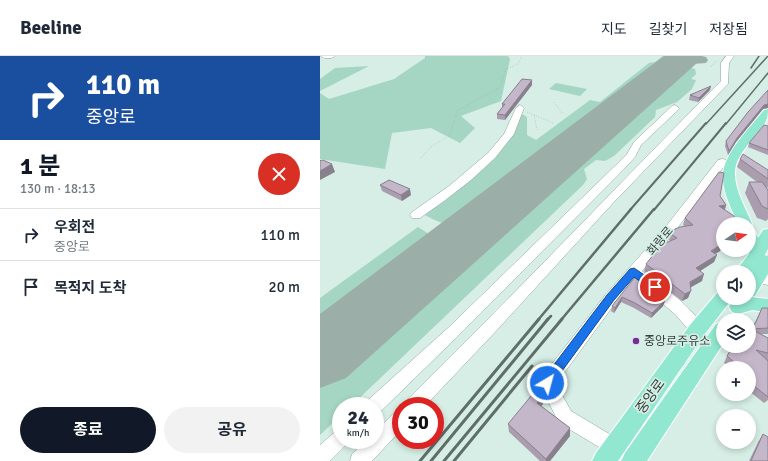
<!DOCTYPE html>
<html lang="ko">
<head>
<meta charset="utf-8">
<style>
  :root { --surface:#fff; --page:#f2f2f3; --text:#1f2937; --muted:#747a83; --line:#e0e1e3; --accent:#111827 }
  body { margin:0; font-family:Signika,"Noto Sans KR",sans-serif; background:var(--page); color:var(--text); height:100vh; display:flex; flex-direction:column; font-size:15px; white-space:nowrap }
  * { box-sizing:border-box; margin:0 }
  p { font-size:13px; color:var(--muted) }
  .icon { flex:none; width:22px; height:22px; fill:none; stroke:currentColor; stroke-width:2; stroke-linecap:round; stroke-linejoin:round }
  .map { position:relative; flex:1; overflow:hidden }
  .panel { display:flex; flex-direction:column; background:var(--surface); width:320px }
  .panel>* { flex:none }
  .top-card { background:#1a4fa0; color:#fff; overflow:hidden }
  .needle { width:26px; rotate:77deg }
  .buttons { position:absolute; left:396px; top:161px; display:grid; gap:8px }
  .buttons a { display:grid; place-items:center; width:40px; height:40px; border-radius:50%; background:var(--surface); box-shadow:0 2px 6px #0003; font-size:20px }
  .speed { position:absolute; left:12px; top:341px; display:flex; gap:8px; font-size:20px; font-weight:700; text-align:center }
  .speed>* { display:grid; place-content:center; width:52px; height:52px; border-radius:50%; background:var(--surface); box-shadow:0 2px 6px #0003; line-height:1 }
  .speed small { font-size:10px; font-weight:400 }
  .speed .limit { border:6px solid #d22; background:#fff; color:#111 }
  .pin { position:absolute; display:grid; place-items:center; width:34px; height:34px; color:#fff; margin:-17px; border:2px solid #fff; border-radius:50%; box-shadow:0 1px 4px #0007 }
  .me { position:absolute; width:44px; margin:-22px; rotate:37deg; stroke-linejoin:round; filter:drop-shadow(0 0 3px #0008) }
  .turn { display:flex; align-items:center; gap:14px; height:84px; padding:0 20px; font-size:18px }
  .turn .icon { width:52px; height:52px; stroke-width:2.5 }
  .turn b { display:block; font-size:28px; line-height:34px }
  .round { display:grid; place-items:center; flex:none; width:42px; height:42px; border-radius:21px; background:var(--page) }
  .summary { display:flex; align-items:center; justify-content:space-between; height:68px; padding:0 20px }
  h1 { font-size:24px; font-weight:700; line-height:30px; color:var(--accent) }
  .primary-button { display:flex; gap:8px; margin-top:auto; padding:8px 20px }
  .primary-button a { flex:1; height:46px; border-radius:24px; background:var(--accent); color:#fff; font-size:16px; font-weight:700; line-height:46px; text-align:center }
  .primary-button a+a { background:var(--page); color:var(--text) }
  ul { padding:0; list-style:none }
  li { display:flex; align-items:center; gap:12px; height:52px; padding:0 20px; border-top:1px solid var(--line) }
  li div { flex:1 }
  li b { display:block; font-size:15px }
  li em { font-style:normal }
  header { display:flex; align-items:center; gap:24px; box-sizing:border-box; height:56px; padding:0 20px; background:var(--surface); border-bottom:1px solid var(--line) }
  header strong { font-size:19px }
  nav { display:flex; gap:22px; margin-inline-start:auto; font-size:14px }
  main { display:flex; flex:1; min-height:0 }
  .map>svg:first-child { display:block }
</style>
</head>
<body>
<header>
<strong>Beeline</strong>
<nav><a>지도</a><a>길찾기</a><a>저장됨</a></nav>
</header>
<main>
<section class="panel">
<div class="top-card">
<div class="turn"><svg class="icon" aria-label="right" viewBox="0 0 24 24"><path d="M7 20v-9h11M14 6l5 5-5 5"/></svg><div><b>110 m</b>중앙로</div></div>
</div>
<div class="summary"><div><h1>1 분</h1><p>130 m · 18:13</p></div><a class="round" style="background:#d93025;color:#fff"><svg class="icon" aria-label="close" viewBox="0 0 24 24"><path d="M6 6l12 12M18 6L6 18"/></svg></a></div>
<ul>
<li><svg class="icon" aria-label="right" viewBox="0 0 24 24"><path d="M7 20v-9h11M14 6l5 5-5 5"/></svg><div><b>우회전</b><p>중앙로</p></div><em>110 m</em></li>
<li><svg class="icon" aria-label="arrive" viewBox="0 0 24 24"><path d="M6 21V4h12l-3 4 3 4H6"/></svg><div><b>목적지 도착</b></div><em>20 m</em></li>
</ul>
<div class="primary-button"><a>종료</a><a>공유</a></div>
</section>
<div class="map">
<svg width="448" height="405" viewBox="0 0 448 405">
  <rect width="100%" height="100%" fill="#d6eee5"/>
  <path fill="#a4d6c3" d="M105 0H188L190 3 181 45 141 60 155 72 140 87 111 72 72 77 65 113 0 103V37L9 43 74 23 105 2Z
    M343 0H356L149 164C132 174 118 166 103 158L158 115 200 57 207 61V79L216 84 270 44 280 46 329 7 335 6Z
    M365 7 371 9 368 11 375 13 376 18 371 23 376 24 372 33 357 46 336 54 335 61 294 100 285 105 276 104 264 113 267 123 263 129 31 350H21V359L0 379V315Z
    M49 10 0 35V23L15 12Z
    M236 27 267 33 260 40 229 33Z
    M98 171 112 180V191L109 196 0 281V242Z"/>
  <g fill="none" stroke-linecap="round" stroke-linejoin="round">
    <path fill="#9baea7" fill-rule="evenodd" d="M382 0 386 1 388 4 386 7 359 9 354 8 352 5 354 2Z"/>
    <path fill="#9baea7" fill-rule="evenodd" d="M344 0H382L377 7 26 322 0 332V258Z"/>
    <g stroke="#8da49b" stroke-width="1">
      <path id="minor" d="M1 0H15C12 3 4 3 1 0Z
        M406 0H414L409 7 408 28 293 147 177 274 105 350H84L87 344C193 240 296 131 401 25V7Z
        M200 49 204 52 194 78 175 102 151 124 124 145 100 162H92L90 159 92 156 129 130 168 97 184 78 196 52Z
        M355 49 359 52 358 54 321 89 315 101 304 113 139 279 60 356 55 358V350H45L48 344 129 271 296 109 307 98 314 86 352 50Z
        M402 103 414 105 415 107 410 110 405 109 352 179 322 215C343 232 372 249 385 274L382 278 377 280 372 278 355 258 314 224 296 246 236 328 251 355 301 385 303 391 301 397 294 400 239 367 219 327 221 322 286 238 344 173 398 104Z
        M443 209 448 211V229L443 228 436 214 438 211Z
        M81 354V374L52 405H30L32 398 47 384H55V376L75 356Z
        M21 373V384H29L27 388 10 405H0V389L15 376Z"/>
    </g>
    <g stroke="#fff" stroke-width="2">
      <path id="major" d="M448 53C448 65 445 68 437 77 430 86 420 97 416 109 411 129 425 150 432 168L429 172V168H418C412 154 404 139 403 124 400 100 430 72 444 54Z
        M429 172 434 174 438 182 443 174 448 173V193L445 199 446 200 448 199V218L435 240 431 241 448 243V257L433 254 418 258 412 256 409 251 412 246 429 242V221L434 214 429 220V216H415L429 198 428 194H429Z
        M403 235V242H412L409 247 384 279 298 405H272L276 397 370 269 397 237Z
        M403 266V288L327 405H301L305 397 396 268Z"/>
    </g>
    <path stroke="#9aaca5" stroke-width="1" stroke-dasharray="0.5 2" stroke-linecap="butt" d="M391 11 397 4
      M234 46 242 57
      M207 56 233 67
      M214 59 217 74
      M101 102 111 91 130 79 137 55 180 31 186 13 198 8 201 2 200 0"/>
    <use href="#minor" fill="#fff" fill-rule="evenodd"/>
    <use href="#major" fill="#91e7cf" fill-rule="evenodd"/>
    <path stroke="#606e69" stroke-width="1.5" d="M431 12 439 0
      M386 68 448 0
      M406 68 448 17"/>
    <path stroke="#606e69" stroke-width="2" d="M310 154 386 67
      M334 154 406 67"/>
    <path stroke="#606e69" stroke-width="2.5" d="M218 264 311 153
      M227 264 231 260
      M241 264 334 153"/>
    <path stroke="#606e69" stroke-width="3" d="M100 405 219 263
      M111 405 228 263
      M124 405 242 263
      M134 405 212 310"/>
  </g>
  <path fill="#a99dae" d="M212 24V29L185 64 177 63V58L182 52V48Z
    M390 34 378 46 369 44 370 39Z
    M448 34V52L443 53 416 86 408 99 405 90 406 85Z
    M448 70V99L428 91 429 87Z
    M420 103 448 114V131L447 132 448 134V163L446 165 437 162 425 137 429 126H437L417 111Z
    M60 129 91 139 82 145 62 135Z
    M400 140 406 149 405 154 403 168V188L402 189 400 195 395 198 397 199 394 206 380 215 382 225 370 231 368 242 362 245 324 215 326 208 350 185 349 184 351 178 365 170 363 169 365 162Z
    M315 221 343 250 331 262 314 252 301 246 294 257 291 255 292 250Z
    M442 252H448V278H441L448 282V304H447L448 305V344L444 347 429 335V312H410L404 307 407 300 429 290V275L434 268Z
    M223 348 221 350 250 372V380L230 405H220L189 376 188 368Z
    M443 378 448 405H429L438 386Z"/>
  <path fill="#89808d" d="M212 24V29L185 64V59Z
    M391 30 390 34 378 46 379 42Z
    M448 48V52L443 53 416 86 408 99 409 95 417 82 444 49Z
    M12 108 15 116 0 124V115Z
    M90 133 91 139 82 145 81 139Z
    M406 149 404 156 399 150Z
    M403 182V188L402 189 400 195 389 202 391 195 398 185Z
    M397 199 394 206 374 219 376 212Z
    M384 218 382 225 368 233 370 226Z
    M371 235 368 242 362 245 365 238Z
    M302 241 301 246 294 257 295 252Z
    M345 245 343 250 331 262 332 257Z
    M223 340V348L217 355V347Z
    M250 372V380L230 405H226V403Z"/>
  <path fill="#c4b7ca" stroke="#89808d" d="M202 23 212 24 185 59 177 58 185 48H182Z
    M391 30 379 42 370 39Z
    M448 34V48L444 49 417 82 409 95 406 85 428 56Z
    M444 69 448 70V94L429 87Z
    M423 98 448 114V123L420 103Z
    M0 104 1 105 3 104 12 108 0 115Z
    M399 116 404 117 400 140 406 149 399 150 414 160 417 168H403V182L398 185 402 188 391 195 397 199 376 212 384 218 370 226 371 235 365 238 326 208 341 189 357 182 351 178 355 173 360 171 373 169 365 162Z
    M69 124 90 133 81 139 60 129Z
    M429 126H442L448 134V153L442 150Z
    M315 221 345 245 332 257 315 247 302 241 295 252 292 250Z
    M442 252H448V272L431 273 436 266Z
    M431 273 448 282V297L436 294 448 305V341L429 326V325L432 321 429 319V312H421L407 300 413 290H429V275Z
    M216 334 223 340 217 347 250 372 226 403 188 368Z
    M443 378 448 381V405H431Z"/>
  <path fill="#1a73e8" stroke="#114b97" d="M314 212 339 229 340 231 339 234H332L314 221 294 244 231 330 227 332 223 330 221 327 223 323 287 239 310 213Z"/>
  <circle fill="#7a2999" stroke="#d6eee5" stroke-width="1.5" cx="316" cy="285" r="4"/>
  <g text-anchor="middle" stroke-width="3.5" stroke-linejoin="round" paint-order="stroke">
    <g font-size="12" fill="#353f3b" stroke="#d6eee5">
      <text transform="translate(340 185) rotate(-50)" y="4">화랑로</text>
    </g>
    <g font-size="12" fill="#353f3b" stroke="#d6eee5" text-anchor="start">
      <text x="324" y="289">중앙로주유소</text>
    </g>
    <g font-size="14" fill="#353f3b" stroke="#d6eee5">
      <text transform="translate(330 340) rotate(-54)" y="5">중앙로</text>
    </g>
  </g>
</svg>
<div class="buttons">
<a><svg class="needle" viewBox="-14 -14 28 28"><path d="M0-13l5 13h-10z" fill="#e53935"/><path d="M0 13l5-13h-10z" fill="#747a83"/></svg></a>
<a><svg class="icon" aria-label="sound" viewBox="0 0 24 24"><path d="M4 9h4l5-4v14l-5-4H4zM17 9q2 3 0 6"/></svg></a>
<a><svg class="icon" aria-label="layers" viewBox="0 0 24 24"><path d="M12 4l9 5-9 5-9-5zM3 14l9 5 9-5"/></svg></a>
<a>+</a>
<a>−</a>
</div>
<div class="speed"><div>24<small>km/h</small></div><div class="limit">30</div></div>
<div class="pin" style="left:335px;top:231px;background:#d93025"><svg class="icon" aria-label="arrive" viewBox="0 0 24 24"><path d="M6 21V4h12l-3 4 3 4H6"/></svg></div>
<svg class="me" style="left:227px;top:327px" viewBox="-20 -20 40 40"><circle r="17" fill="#1a73e8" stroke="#fff" stroke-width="3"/><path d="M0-11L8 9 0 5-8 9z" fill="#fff"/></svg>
</div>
</main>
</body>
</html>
